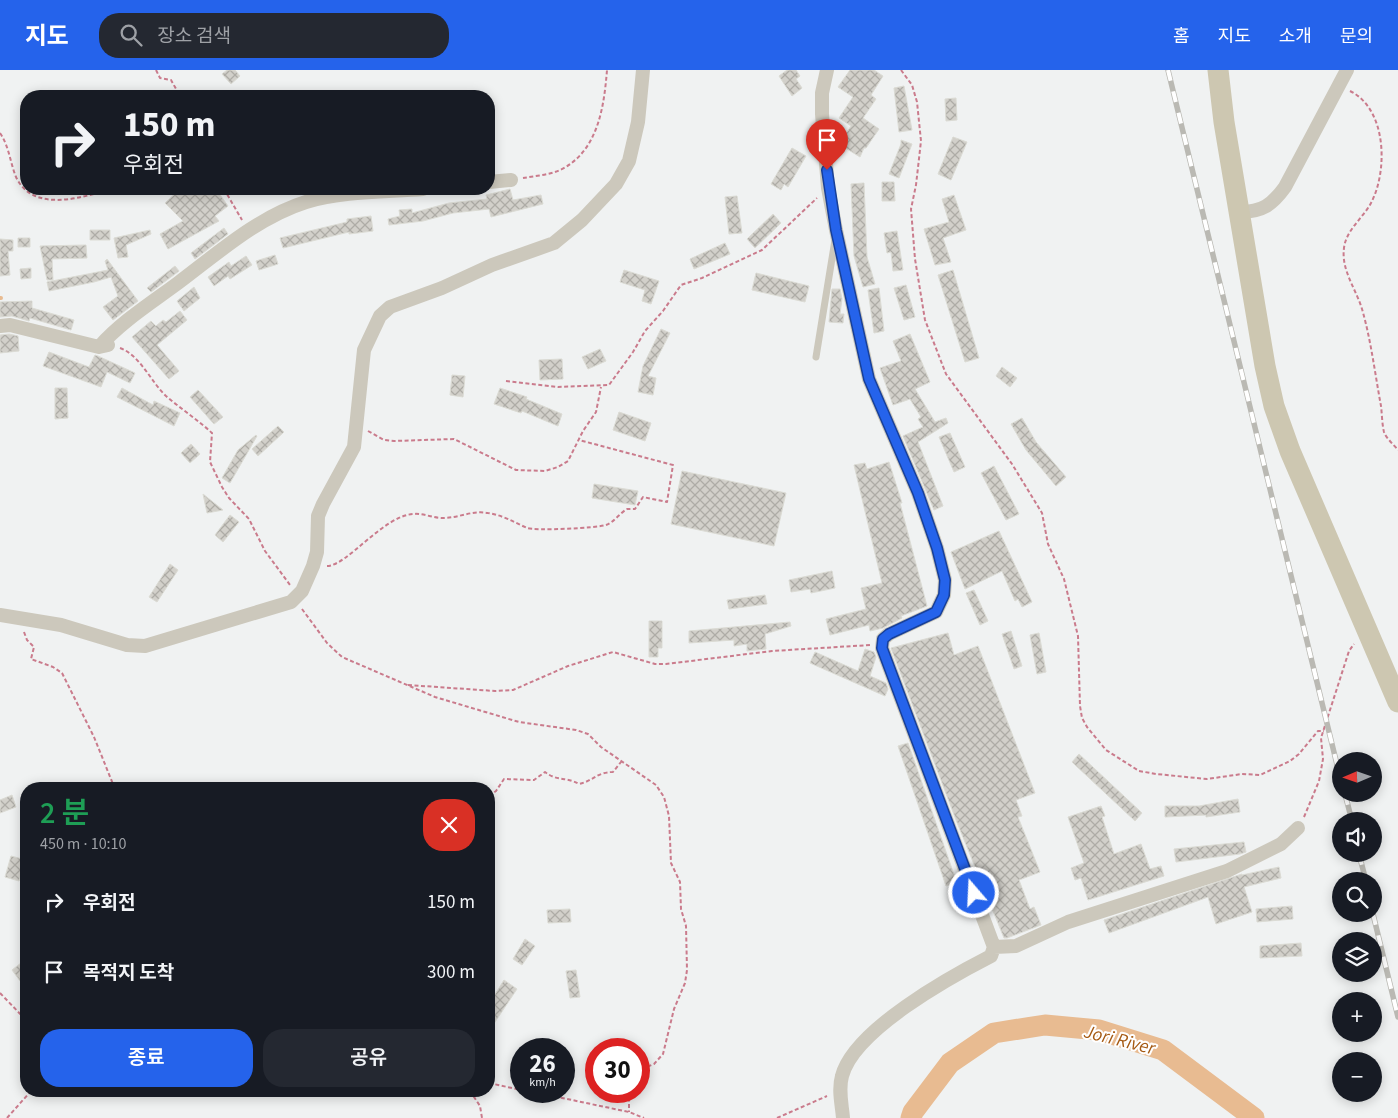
<!DOCTYPE html>
<html lang="ko">
<head>
<meta charset="utf-8">
<style>
  :root { --surface:#171b24; --page:#242831; --text:#f1f3f6; --muted:#9ea1a6; --accent:#2563eb }
  body { margin:0; font-family:"Source Sans 3","Noto Sans KR",sans-serif; background:var(--page); color:var(--text); height:100vh; display:flex; flex-direction:column; font-size:19px; white-space:nowrap }
  * { box-sizing:border-box; margin:0 }
  p { font-size:16px; color:var(--muted) }
  .icon { flex:none; width:28px; height:28px; fill:none; stroke:currentColor; stroke-width:2; stroke-linecap:round; stroke-linejoin:round }
  .map { position:relative; flex:1; overflow:hidden }
  .side { position:absolute; left:20px; top:712px; width:475px; height:315px; display:flex; flex-direction:column; background:var(--surface); border-radius:20px; box-shadow:0 2px 12px #0003 }
  .side>* { flex:none }
  .top-card { position:absolute; left:20px; top:20px; width:475px; height:105px; border-radius:20px; box-shadow:0 2px 12px #0003; background:#171b24; color:var(--text); overflow:hidden }
  .needle { width:32px; rotate:268deg }
  .controls { position:absolute; left:1332px; top:682px; display:grid; gap:10px }
  .controls a { display:grid; place-items:center; width:50px; height:50px; border-radius:50%; background:var(--surface); box-shadow:0 2px 12px #0003; font-size:25px }
  .speed { position:absolute; left:510px; top:968px; display:flex; gap:10px; font-size:25px; font-weight:700; text-align:center }
  .speed>* { display:grid; place-content:center; width:65px; height:65px; border-radius:50%; background:var(--surface); box-shadow:0 2px 12px #0003; line-height:1 }
  .speed small { font-size:12px; font-weight:400 }
  .speed .limit { border:8px solid #d22; background:#fff; color:#111 }
  .pin { position:absolute; display:grid; place-items:center; width:42px; height:42px; color:#fff; margin:-51px -21px; border-radius:50% 50% 50% 0; rotate:-45deg; box-shadow:0 0 5px #0007 }
  .pin .icon { rotate:45deg }
  .me { position:absolute; width:55px; margin:-28px; rotate:341deg; stroke-linejoin:round; filter:drop-shadow(0 0 4px #0008) }
  .turn { display:flex; align-items:center; gap:18px; height:105px; padding:0 20px; font-size:22px }
  .turn .icon { width:65px; height:65px; stroke-width:2.5 }
  .turn b { display:block; font-size:35px; line-height:42px }
  .round { display:grid; place-items:center; flex:none; width:52px; height:52px; border-radius:20px; background:var(--page) }
  .summary { display:flex; align-items:center; justify-content:space-between; height:85px; padding:0 20px }
  h1 { font-size:30px; font-weight:600; line-height:38px; color:#1e9e55 }
  .button { display:flex; gap:10px; margin-top:auto; padding:10px 20px }
  .button a { flex:1; height:58px; border-radius:20px; background:var(--accent); color:#fff; font-size:20px; font-weight:600; line-height:58px; text-align:center }
  .button a+a { background:var(--page); color:var(--text) }
  ul { padding:0; list-style:none }
  li { display:flex; align-items:center; gap:15px; height:70px; padding:0 20px }
  li div { flex:1 }
  li b { display:block; font-size:19px }
  li em { font-style:normal }
  header { display:flex; align-items:center; gap:30px; box-sizing:border-box; height:70px; padding:0 25px; background:var(--accent); color:#fff }
  header strong { font-size:24px }
  nav { display:flex; gap:28px; margin-inline-start:auto; font-size:18px }
  .search { width:350px; height:45px; background:var(--page); display:flex; align-items:center; gap:12px; box-sizing:border-box; padding:0 18px; border-radius:20px; color:var(--muted); font-size:19px }
  .map>svg:first-child { display:block }
</style>
</head>
<body>
<header>
<strong>지도</strong>
<div class="search"><svg class="icon" aria-label="search" viewBox="0 0 24 24"><circle cx="10" cy="10" r="6"/><path d="M15 15l6 6"/></svg>장소 검색</div>
<nav><a>홈</a><a>지도</a><a>소개</a><a>문의</a></nav>
</header>
<div class="map">
<svg width="1398" height="1048" viewBox="0 0 1398 1048">
  <defs>
    <pattern id="building-cross-hatch" width="8" height="8" patternUnits="userSpaceOnUse" patternTransform="scale(1.25)"><rect width="8" height="8" fill="#d2d0ca"/><path d="M0 0l8 8M0 8l8-8" fill="none" stroke="#aeaca6"/></pattern>
  </defs>
  <rect width="100%" height="100%" fill="#f0f2f2"/>
  <g fill="none" stroke-linecap="round" stroke-linejoin="round">
    <path stroke="#e8bb91" stroke-width="4" d="M0 228H1"/>
    <path stroke="#e8bb91" stroke-width="21" d="M911 1048 913 1042 950 993 994 963 1045 955 1099 960 1163 980 1254 1048"/>
  </g>
  <path fill="url(#building-cross-hatch)" stroke="#dbdbd4" d="M227 0H235L240 6 231 14 222 4Z
    M787 0H796L800 6 796 9 802 18 792 26 779 6Z
    M850 0H874L883 6 871 25 876 29 863 48 879 59 866 78H864L860 87 839 74 851 56 839 48 853 27 838 17Z
    M904 16 912 60 899 62 894 18Z
    M956 28 957 50 946 51 945 29Z
    M953 67 967 72 951 110 938 104Z
    M901 70 912 74 899 108 889 104 901 74Z
    M792 78 806 86 788 117 784 114 781 120 771 114Z
    M882 112H894L895 131H882Z
    M864 113 867 187 875 214 863 217 854 186 851 114Z
    M180 119H216L228 136 215 146 219 151 168 179 160 164 183 151 165 133Z
    M510 119 513 130 541 125 543 134 491 147 489 139 453 143 423 151 389 155 388 149 400 146 399 140 412 139V143L449 133 487 129 486 125Z
    M954 125 966 160 943 168 951 192 935 195 924 159 949 152 942 129Z
    M737 126 742 163 729 164 725 127Z
    M773 144 781 153 755 178 747 169Z
    M371 146 373 161 349 164V162L283 178 280 168 347 152V149Z
    M224 158 228 164 195 189 191 183Z
    M90 160H110V170H90Z
    M150 160 151 164 126 175 128 187 118 188 114 168Z
    M897 161 903 200 893 201 891 182 887 183 884 163Z
    M18 168H30V177H18Z
    M0 169 13 170V181H8L10 205 0 206Z
    M725 173 730 184 694 199 690 189Z
    M86 175 87 188 52 189 53 210H47L40 176Z
    M275 185 278 194 259 200 256 191Z
    M246 186 252 195 230 209 228 206 214 216 208 207 229 192 231 196Z
    M107 189 138 231 113 250 103 237 118 226 111 207 94 212 49 221 47 212 108 200 105 191Z
    M175 196 179 201 151 222 147 218Z
    M31 198V208L21 209 20 199Z
    M624 200 659 211 651 234 642 231 645 220 620 212Z
    M953 200 979 288 965 292 938 205Z
    M756 203 809 216 805 232 752 220Z
    M906 215 915 247 904 250 894 218Z
    M194 217 200 228 184 241 177 231Z
    M879 218 884 261 874 263 868 220Z
    M832 219H840L842 229 840 244H844L843 253 829 252Z
    M32 231V238L74 250 71 260 30 248 29 251 12 246 0 247V232Z
    M180 241 187 250 157 275 179 301 169 309 132 267 151 251 156 256 163 250 166 252Z
    M661 259 670 263 648 306 656 308 653 325 638 322 643 296Z
    M9 264 18 266 19 281 0 283V265Z
    M910 264 930 312 915 319 935 352 946 348 948 353 918 372 943 436 934 440 903 366 923 357 918 349 921 347 910 329 893 335 880 298 901 291 893 271Z
    M600 279 606 291 588 299 582 287Z
    M49 282 89 297 95 285 98 286 135 303 130 313 107 302 101 317 43 296Z
    M562 289 563 309 540 310 539 290Z
    M1002 297 1017 308 1010 317 996 306Z
    M452 305 465 306 463 327 450 325Z
    M55 318H67L68 348 55 349Z
    M122 318 153 335 154 331 180 343 174 356 117 327Z
    M500 318 527 327 526 329 562 344 558 356 522 341 521 343 494 334Z
    M198 320 223 347 214 354 190 327Z
    M619 342 651 353 645 371 613 360Z
    M1022 348 1036 372 1066 407 1056 416 1026 380 1011 354Z
    M278 356 284 362 258 386 252 379Z
    M950 363 965 397 954 402 939 367Z
    M256 365 257 366 230 413 222 408 238 380Z
    M191 374 200 384 190 393 181 383Z
    M889 392 902 433H900L927 536 901 546 902 548 883 558 870 561 869 555 830 565 826 549 866 539 861 518 882 513 854 395 865 393 867 399Z
    M994 396 1019 444 1006 450 981 403Z
    M682 401 786 423 774 476 671 454Z
    M594 414 638 421 635 435 592 428Z
    M203 424 223 440 207 443Z
    M230 445 239 452 223 472 215 465Z
    M999 461 1032 532 1022 537 1018 529 1015 531 1002 501 965 519 951 482Z
    M170 494 178 500 157 532 149 527Z
    M832 501 835 518 811 523 810 519 791 522 789 510Z
    M974 520 988 551 980 555 966 523Z
    M765 525 767 534 729 539 727 530Z
    M649 551H662V578H658V587H649Z
    M790 552 791 556 765 564 766 579 747 581V574L734 576V570L689 573V561Z
    M1011 561 1022 596 1014 599 1002 564Z
    M948 563 954 585 978 576 1035 723 1016 730 1022 746 1018 747 1040 802 1019 810 1030 839 1034 837 1041 855 1007 868H1004L956 750 891 578Z
    M1039 563 1046 602 1037 604 1030 565Z
    M865 579 874 582 876 587 870 606 886 613 888 619 885 626 810 593 815 582 858 601Z
    M908 673 957 813 946 816 898 676Z
    M1079 684 1142 743 1135 751 1072 692Z
    M12 725 16 737 0 743V730Z
    M1238 729 1240 742 1206 747V745L1165 747V736H1199Z
    M1101 736 1105 746 1102 747 1114 784 1141 774 1150 799 1161 796 1164 806 1088 830 1081 808 1075 810 1071 798 1084 793 1068 747Z
    M1244 772 1246 782 1240 784 1176 792 1174 779Z
    M11 786 26 790 19 811 5 807Z
    M1279 797 1281 808 1244 817 1252 842 1216 854 1208 827 1109 863 1104 850 1242 804V805Z
    M1292 836 1293 849 1257 852 1256 839Z
    M570 839 571 852 548 853 547 840Z
    M525 869 535 876 522 895 513 889Z
    M1301 873 1302 886 1260 888V876Z
    M26 889V919L12 900Z
    M576 900 580 927 570 928 566 901Z
    M504 910 517 919 489 961V934Z"/>
  <g fill="none" stroke-linecap="round" stroke-linejoin="round">
    <path stroke="#ca7b8c" stroke-width="2" stroke-dasharray="4 2.5" stroke-linecap="butt" d="M156 0 160 8 171 10 180 26
      M901 0 912 15 917 32 921 71 916 115 911 139 915 189 925 250 946 304 1012 394 1042 443 1048 474 1064 509 1078 566 1080 636 1082 648 1087 657 1106 680 1139 701 1156 704 1207 709 1242 704 1260 705 1290 691 1299 684 1318 661H1324
      M1350 21C1387 39 1388 101 1371 133 1363 148 1346 160 1344 178 1341 200 1356 219 1362 239 1371 270 1375 304 1381 336 1382 344 1382 354 1384 362 1386 368 1394 375 1398 380
      M0 63C9 76 10 92 16 107 33 143 81 128 111 119
      M523 108C535 106 549 105 560 100 598 82 604 37 607 0
      M224 119 242 150
      M120 278C140 285 151 312 166 326 181 339 198 350 212 363L210 392 222 417 229 428 249 449 265 481 290 515
      M506 311 558 317 609 315 633 282 645 261 663 241 681 215 702 208 762 180 817 128
      M368 361 384 370 394 371 454 369 516 400 545 401 558 397 568 391 583 361 596 342 601 317
      M327 496C347 496 383 446 413 444 423 443 433 448 443 448 459 448 472 440 488 443 502 445 514 452 527 458 535 461 597 458 606 455 613 453 620 443 627 439H635L643 427 667 432 673 395 579 370
      M302 539 327 573 342 587 435 627 519 652 576 660 588 664 601 677 656 715 664 727 669 746 671 793 680 812 681 839 686 856 687 900 685 913 674 939 663 984 654 994 639 1000
      M24 562 27 570 34 577 31 589 53 597 62 603 94 667 115 719
      M408 615 495 621 513 620 568 596 613 582 655 594H666L772 581 870 575
      M114 714 125 719
      M489 726 496 721 504 709 534 710 545 702C558 712 565 706 579 714 593 711 597 702 613 702L621 692
      M1304 747 1319 711 1323 689 1321 668 1349 581 1354 574
      M0 923 26 950
      M489 1013 521 1020
      M470 1021 480 1036 482 1048
      M529 1021 629 1042 644 1048
      M629 1021V1042
      M7 1048 31 1021
      M777 1048 827 1026"/>
    <path stroke="#ccc8bc" stroke-width="7" d="M816 287 835 170"/>
    <path stroke="#ccc8bc" stroke-width="14" d="M827 0 822 23V44L828 118 836 160 869 309 918 423 937 478 945 510 944 525 936 542 889 564 883 569 882 578 994 877 991 886C950 907 854 960 842 1006 838 1020 842 1035 843 1048
      M489 112 511 110
      M1240 142C1262 142 1272 135 1285 117L1347 0
      M0 256 10 255 99 277 108 275
      M99 277C121 252 151 233 178 213 218 183 258 147 306 132 343 121 385 122 423 119
      M0 545 61 555 127 575 145 576 291 532 302 521 313 496 317 482 318 446 323 434 354 377 364 280 380 246 390 237 442 218 492 195 554 173 582 150 616 114 629 91 638 52 643 0
      M994 877 1016 876 1068 852 1227 801 1281 774 1298 758"/>
    <path stroke="#cdc7b1" stroke-width="21" d="M1218 0 1224 52 1265 296 1274 336 1290 381 1398 632"/>
    <g stroke="#bab9b3" stroke-width="5.5">
      <path id="rail" d="M1168 0 1341 711
        M1345 724 1352 751
        M1359 784 1366 811
        M1373 844 1398 947"/>
    </g>
    <use href="#rail" stroke="#fff" stroke-width="4" stroke-dasharray="11" stroke-linecap="butt"/>
  </g>
  <g fill="none" stroke-linecap="round" stroke-linejoin="round">
    <g stroke="#184099" stroke-width="12">
      <path id="route" d="M827 100 836 160 869 309 918 423 937 478 945 510 944 525 936 542 889 564 883 569 882 578 974 823"/>
    </g>
    <use href="#route" stroke="#2563eb" stroke-width="9"/>
  </g>
  <g text-anchor="middle" stroke-width="4" stroke-linejoin="round" paint-order="stroke">
    <g font-size="19" font-style="italic" fill="#a55a13" stroke="#fff">
      <text transform="translate(1120 969) rotate(14)" y="7">Jori River</text>
    </g>
  </g>
</svg>
<div class="controls">
<a><svg class="needle" viewBox="-14 -14 28 28"><path d="M0-13l5 13h-10z" fill="#e53935"/><path d="M0 13l5-13h-10z" fill="#9ea1a6"/></svg></a>
<a><svg class="icon" aria-label="sound" viewBox="0 0 24 24"><path d="M4 9h4l5-4v14l-5-4H4zM17 9q2 3 0 6"/></svg></a>
<a><svg class="icon" aria-label="search" viewBox="0 0 24 24"><circle cx="10" cy="10" r="6"/><path d="M15 15l6 6"/></svg></a>
<a><svg class="icon" aria-label="layers" viewBox="0 0 24 24"><path d="M12 4l9 5-9 5-9-5zM3 14l9 5 9-5"/></svg></a>
<a>+</a>
<a>−</a>
</div>
<div class="speed"><div>26<small>km/h</small></div><div class="limit">30</div></div>
<div class="pin" style="left:827px;top:100px;background:#d93025"><svg class="icon" aria-label="arrive" viewBox="0 0 24 24"><path d="M6 21V4h12l-3 4 3 4H6"/></svg></div>
<svg class="me" style="left:974px;top:823px" viewBox="-20 -20 40 40"><circle r="17" fill="#2563eb" stroke="#fff" stroke-width="3"/><path d="M0-11L8 9 0 5-8 9z" fill="#fff"/></svg>
<div class="top-card">
<div class="turn"><svg class="icon" aria-label="right" viewBox="0 0 24 24"><path d="M7 20v-9h11M14 6l5 5-5 5"/></svg><div><b>150 m</b>우회전</div></div>
</div>
<section class="side">
<div class="summary"><div><h1>2 분</h1><p>450 m · 10:10</p></div><a class="round" style="background:#d93025;color:#fff"><svg class="icon" aria-label="close" viewBox="0 0 24 24"><path d="M6 6l12 12M18 6L6 18"/></svg></a></div>
<ul>
<li><svg class="icon" aria-label="right" viewBox="0 0 24 24"><path d="M7 20v-9h11M14 6l5 5-5 5"/></svg><div><b>우회전</b></div><em>150 m</em></li>
<li><svg class="icon" aria-label="arrive" viewBox="0 0 24 24"><path d="M6 21V4h12l-3 4 3 4H6"/></svg><div><b>목적지 도착</b></div><em>300 m</em></li>
</ul>
<div class="button"><a>종료</a><a>공유</a></div>
</section>
</div>
</body>
</html>
